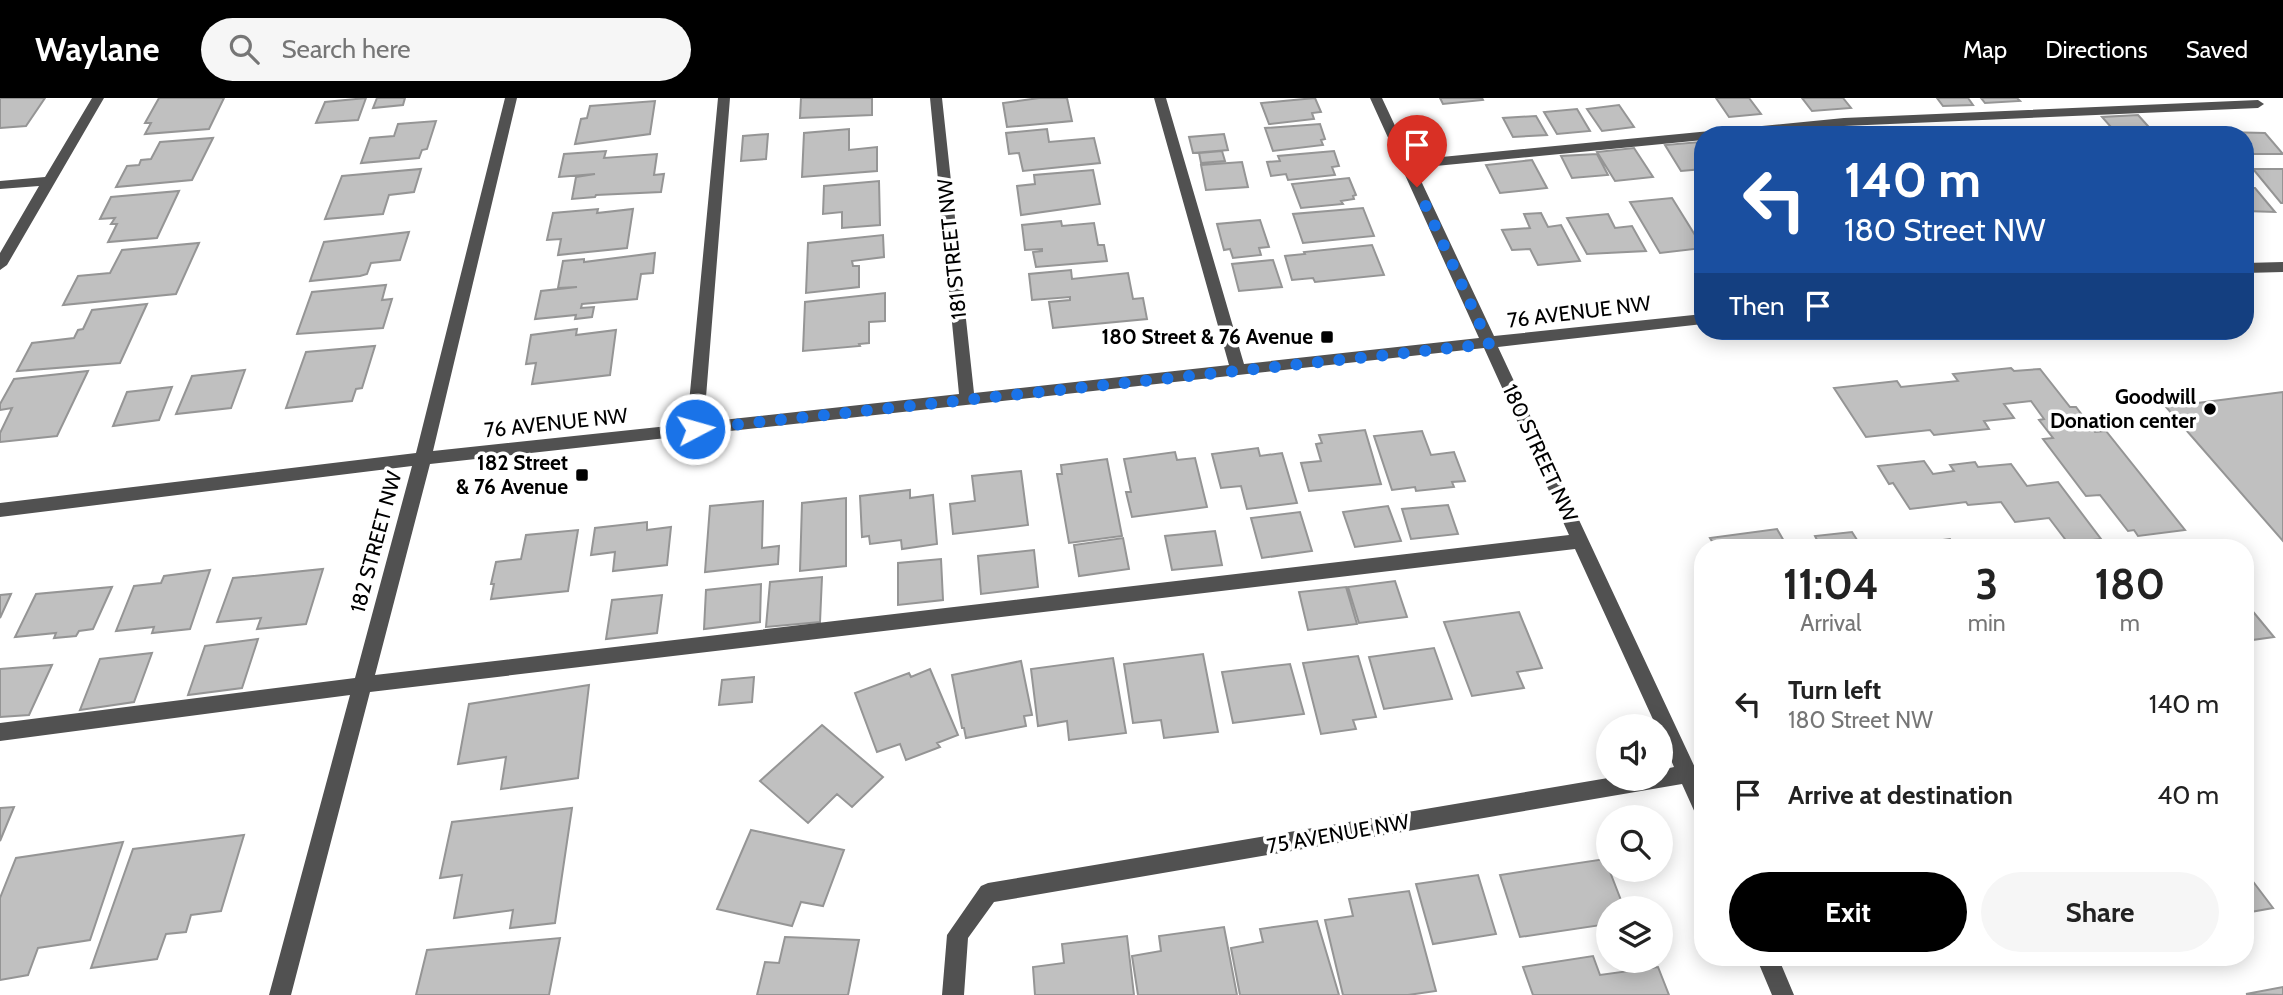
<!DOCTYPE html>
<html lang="en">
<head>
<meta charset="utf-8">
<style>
  :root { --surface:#fff; --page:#f6f6f6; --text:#222; --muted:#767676; --accent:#000 }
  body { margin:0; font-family:Cabin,sans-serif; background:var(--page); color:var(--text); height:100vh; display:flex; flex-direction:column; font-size:26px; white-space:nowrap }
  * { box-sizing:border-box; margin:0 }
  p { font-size:23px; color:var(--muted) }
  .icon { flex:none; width:38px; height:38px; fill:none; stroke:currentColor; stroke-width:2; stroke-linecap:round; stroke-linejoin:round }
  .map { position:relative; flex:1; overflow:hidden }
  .details { position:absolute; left:1694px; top:441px; width:560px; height:427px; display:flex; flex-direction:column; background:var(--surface); border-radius:28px; box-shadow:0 4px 18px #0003 }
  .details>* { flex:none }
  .guide { position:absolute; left:1694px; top:28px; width:560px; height:214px; border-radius:28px; box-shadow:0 4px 18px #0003; background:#1a4fa0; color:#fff; overflow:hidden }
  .buttons { position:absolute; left:1596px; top:616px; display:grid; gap:14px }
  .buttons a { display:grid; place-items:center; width:77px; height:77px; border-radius:50%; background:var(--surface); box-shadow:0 4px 18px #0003; font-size:35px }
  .pin { position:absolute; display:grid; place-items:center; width:60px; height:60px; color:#fff; margin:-72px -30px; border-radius:50% 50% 50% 0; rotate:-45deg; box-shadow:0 0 7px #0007 }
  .pin .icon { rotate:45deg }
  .me { position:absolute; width:77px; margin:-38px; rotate:84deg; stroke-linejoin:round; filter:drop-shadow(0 0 5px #0008) }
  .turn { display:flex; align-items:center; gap:24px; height:147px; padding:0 35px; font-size:32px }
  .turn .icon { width:91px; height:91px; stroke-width:2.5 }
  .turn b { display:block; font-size:49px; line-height:60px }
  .then { display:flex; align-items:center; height:66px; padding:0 35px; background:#0003; gap:14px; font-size:26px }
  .eta { display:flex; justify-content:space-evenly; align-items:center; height:119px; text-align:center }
  .eta b { font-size:42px; font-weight:700; line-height:49px }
  .action { display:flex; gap:14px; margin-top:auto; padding:14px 35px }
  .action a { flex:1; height:80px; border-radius:42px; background:var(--accent); color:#fff; font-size:28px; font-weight:700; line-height:80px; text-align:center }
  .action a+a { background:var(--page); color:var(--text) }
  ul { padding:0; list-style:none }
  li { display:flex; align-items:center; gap:21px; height:91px; padding:0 35px }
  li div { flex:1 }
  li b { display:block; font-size:26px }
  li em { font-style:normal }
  header { display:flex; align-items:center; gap:42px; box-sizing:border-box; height:98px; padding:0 35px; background:var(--accent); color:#fff }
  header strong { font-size:33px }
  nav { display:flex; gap:38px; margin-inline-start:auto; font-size:24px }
  .search { width:490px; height:63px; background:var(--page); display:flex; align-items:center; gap:18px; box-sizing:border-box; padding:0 24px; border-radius:38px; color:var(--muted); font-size:26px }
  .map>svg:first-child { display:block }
</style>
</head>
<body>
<header>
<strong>Waylane</strong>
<div class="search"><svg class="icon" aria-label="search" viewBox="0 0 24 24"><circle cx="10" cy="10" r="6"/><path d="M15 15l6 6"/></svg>Search here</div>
<nav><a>Map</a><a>Directions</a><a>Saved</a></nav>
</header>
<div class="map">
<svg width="2283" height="897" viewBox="0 0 2283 897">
  <rect width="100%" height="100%" fill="#fff"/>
  <path fill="#c0c0c0" stroke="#959595" stroke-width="2" d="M0 0H45L26 28 0 30Z
    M159 0H224L209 31 145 36 151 25H145Z
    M366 0 358 22 316 25 325 4Z
    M377 0H405L403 7 373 10Z
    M801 0H872V17L800 20Z
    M1039 0H1067L1072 23 1007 29 1003 5Z
    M1315 0 1321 14 1312 15 1314 21 1269 26 1261 5Z
    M1440 0H1482L1483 2 1443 6Z
    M1716 0H1749L1761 16 1729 19Z
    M1802 0H1843L1851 10 1812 13Z
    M1937 0H1968L1973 7 1943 8Z
    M1981 0H2017L2020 3 1985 5Z
    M655 3 650 36 575 46 581 21 587 20 590 8Z
    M1619 7 1634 29 1602 33 1587 11Z
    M1577 11 1590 33 1557 36 1544 14Z
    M2138 17 2156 37H2118L2102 19Z
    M1536 18 1547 37 1513 39 1503 20Z
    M436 23 427 51 422 52 419 60 361 65 370 40 394 38 398 26Z
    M1320 26 1325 41 1321 42 1323 47 1273 53 1265 30Z
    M1895 29 1901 37H1860L1856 32Z
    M2154 29H2192L2199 37H2160Z
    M849 31V52L877 49V73L802 79 804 35Z
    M1047 31 1049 44 1094 40 1100 65 1023 73 1019 55 1009 56 1006 35Z
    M2223 34 2265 35 2283 56H2245V37H2225Z
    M768 36 766 61 741 63 743 38Z
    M1224 36 1228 52 1193 55 1189 39Z
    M213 40 192 82 116 89 127 68 139 67 141 62 151 61 160 44Z
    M1700 44 1703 71 1681 73 1665 47Z
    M1634 50 1653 79 1615 83 1597 54Z
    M606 53 604 60 657 56 654 77 664 76 661 94 596 97 595 99 572 101 576 79 595 76 559 79 564 56Z
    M1222 53 1225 63 1201 65 1199 55Z
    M1334 53 1339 68 1332 69 1335 77 1288 82 1286 76 1271 78 1267 64 1280 63 1278 58Z
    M1597 56 1608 77 1572 80 1561 58Z
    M1532 62 1547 90 1500 95 1486 67Z
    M1242 64 1248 89 1206 92 1201 67Z
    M421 71 414 94 389 97 383 116 325 121 342 78Z
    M2253 71H2283V105H2281Z
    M1093 72 1100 106 1021 117 1017 88 1035 86 1034 77Z
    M1349 80 1356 97 1353 98 1354 101 1341 103 1343 106 1301 110 1292 86Z
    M879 83 880 127 842 130V114L823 116 824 88Z
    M2245 90H2255L2275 114 2245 113Z
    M179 93 157 140 108 144 117 126H111L115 120 100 121 111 99Z
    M1672 100 1703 150 1660 155 1630 104Z
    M1363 110 1374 138 1303 145 1293 116Z
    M598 111 597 115 633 111 627 150 558 157 561 141 547 142 553 115Z
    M1541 115 1548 129 1561 127 1580 163 1538 167 1530 151 1512 152 1502 132 1530 130 1524 116Z
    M1608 116 1615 130 1632 128 1646 153 1587 156 1567 120Z
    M1260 122 1269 149 1259 150 1261 157 1233 160 1230 151 1224 152 1217 126Z
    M1061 123 1062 128 1094 125 1098 147H1104L1107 163 1036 169 1033 154 1042 153V151L1025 152 1022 127Z
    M409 134 400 162 371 165 367 176 360 178 310 183 324 144Z
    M883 137 884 159 852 163 853 168H859V189L806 195 808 145Z
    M199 145 176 196 63 207 78 178 110 175 122 152Z
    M1372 147 1384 177 1315 184 1313 180 1292 182 1285 158 1305 156 1304 154Z
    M655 155 653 175 641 176 637 201 582 206 581 210 594 209 592 219 575 221 576 217 535 221 541 193 577 189 558 190 563 163 584 161V164Z
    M1273 162 1282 189 1239 193 1232 166Z
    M1071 172 1072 181 1128 175 1133 201 1143 200 1147 221 1053 230 1049 204 1070 202V199L1032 202 1029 176Z
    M386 187 382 202 392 201 383 230 297 236 312 194Z
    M885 195V223L869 224V245L859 246 860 248 803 253 805 204Z
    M147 206 120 265 17 273 32 245 74 240 78 232 83 231 92 212Z
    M577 231 576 237 616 232 610 277 532 286 536 265 526 266 531 237Z
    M375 248 362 290 356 291 352 303 286 310 306 254Z
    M2011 270 2014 273 2040 271 2070 309H2076L2095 334 2106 333 2185 432 2138 438 2134 432 2128 433 2100 397 2086 398 2043 341 2053 340 2039 322 2044 321 2031 303 2004 306 2014 320 1984 323 1989 331 1934 337 1930 332 1866 339 1834 290 1897 283 1901 289 1958 283 1953 276Z
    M245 272 231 310 176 316 192 278Z
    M88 273 57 338 0 344V335L12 310 0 312V306L14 281Z
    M172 289 159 322 113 328 127 294Z
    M2283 294V443L2166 309Z
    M1365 332 1381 386 1309 393 1301 365 1321 363 1316 346 1322 345 1319 337Z
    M1422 333 1431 357 1454 354 1465 383 1452 384 1454 389 1416 393 1415 389 1392 392 1374 338Z
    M1258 350 1260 358 1282 355 1297 405 1247 411 1241 388 1221 390 1212 356Z
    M1175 354 1177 362 1195 360 1207 409 1132 419 1126 394H1131L1124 361Z
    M1107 361 1122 438 1069 445 1057 376H1062L1061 367Z
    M1924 363 1933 376 1954 373 1950 367 1975 364 1978 369 2011 366 2027 388 2058 384 2101 441 2068 445 2049 420 2015 424 2001 404 1968 407 1966 404 1910 411 1893 385 1889 386 1878 368Z
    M1021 373 1028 427 953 436 950 406 975 403 972 378Z
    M910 392V400L933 397 937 446 902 451 901 442 870 446 869 438 862 439 860 398Z
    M846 400V468L800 473 802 405Z
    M763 403 762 450 779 448 778 466 705 474 710 408Z
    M1448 407 1458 436 1411 441 1402 411Z
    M1388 408 1401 443 1355 449 1343 414Z
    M1300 414 1312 453 1262 460 1251 420Z
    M647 424V432L671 429 667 467 613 473 615 454 591 457 595 430Z
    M1777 431 1788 450H1716L1710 440Z
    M578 432 568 493 491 501 494 486H491L496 464 521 461 526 437Z
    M1215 433 1222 467 1172 472 1165 438Z
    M1852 434 1859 445 1891 442 1895 448 1950 441 1956 450H1821L1815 438Z
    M1123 440 1129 471 1079 478 1074 447Z
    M1034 452 1038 489 981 496 978 458Z
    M941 461 943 502 898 507V465Z
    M323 471 306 526 257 531 261 520 217 524 233 480Z
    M210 472 190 531 152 535 154 529 116 533 134 488 161 485 164 478Z
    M822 479 820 524 766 529 770 484Z
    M1395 483 1407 519 1359 525 1348 489Z
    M761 486 760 524 704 531 706 492Z
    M112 489 93 531 79 533 76 538 54 540 56 535 15 539 36 496Z
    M1346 489 1357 526 1308 532 1299 494Z
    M11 496 0 520V497Z
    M662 497 657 535 606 541 612 502Z
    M2245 504 2274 539 2245 543Z
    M1519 514 1542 570 1517 574 1524 590 1472 598 1444 524Z
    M258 541 242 590 188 597 205 548Z
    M1434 550 1452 601 1384 611 1369 559Z
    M152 555 134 604 80 612 100 561Z
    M1203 556 1218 634 1164 640 1161 622 1133 625 1124 566Z
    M1358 558 1376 619 1353 622 1356 631 1321 636 1303 565Z
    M1113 560 1126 635 1069 642 1067 623 1038 628 1031 571Z
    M1021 563 1032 617 1024 618 1026 628 966 640 964 630H962L952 577Z
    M1290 566 1304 616 1233 625 1222 574Z
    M52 567 29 617 0 619V571Z
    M930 571 958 637 937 645 940 649 906 662 900 646 877 654 855 595 909 575 911 579Z
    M754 579 752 604 719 607 722 582Z
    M589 587 578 680 501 691 506 659 458 666 469 606Z
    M822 627 883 679 852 709 837 696 808 725 760 683Z
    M14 709 0 743V710Z
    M572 710 555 825 510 830 513 812 454 820 462 777 440 780 452 724Z
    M751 732 844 752 823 808 801 804 792 828 717 811Z
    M244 737 221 813 191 817 186 834 166 836 157 861 91 870 133 751Z
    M123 744 90 842 38 850 28 877 0 882V800L16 760Z
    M1605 761 1624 810H1608V826L1520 839 1500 777Z
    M2245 773 2273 810 2245 815Z
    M1478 777 1496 836 1433 846 1416 786Z
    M1409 793 1436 893 1408 897H1343L1325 822 1353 818 1349 801Z
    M1317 823 1339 897H1240L1231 850 1263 844 1260 831Z
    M1224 829 1237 897H1138L1132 858 1161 853 1159 838Z
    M1127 838 1134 897H1035L1033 869 1064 865 1062 846Z
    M785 839 859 842 848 897H757L765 864 779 865Z
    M560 840 549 897H416L427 852Z
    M1593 858 1600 877 1658 869 1669 897H1533L1523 869Z
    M2283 889V897L2246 896Z"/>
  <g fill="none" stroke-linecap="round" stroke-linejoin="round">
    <path fill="#515151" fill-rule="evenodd" d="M92 0H104L7 167 0 172V155L39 88 0 91V83L45 79Z
      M505 0H517L433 353 687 326 718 0H730L704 324 959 296 930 0H942L974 295 1229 267 1154 0H1166L1244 266 1479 240 1370 0H1382L1411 62 1844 20 2258 2 2264 6 2258 10 1844 28 1754 37H1703V42L1415 70 1494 238 1703 216V226L1498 249 1698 676 1703 688V719L1696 717 1682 686 994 804 968 840 964 897H942L947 837 981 788 988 785 1608 680 1661 681V672L1674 669 1661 639V628H1656L1575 451 370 594 291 897H269L350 597 0 643V625L355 580 412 368 0 419V405L416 355ZM1484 250 1569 437 375 577 430 366Z
      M2283 164V174L2245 175V165Z
      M1756 859H1778L1794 897H1772Z"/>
  </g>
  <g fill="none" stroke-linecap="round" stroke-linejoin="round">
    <path stroke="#1a73e8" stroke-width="12" stroke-dasharray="0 21.6" d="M695 331 1489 246 1417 89"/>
  </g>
  <g fill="#000" stroke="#fff" stroke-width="2.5">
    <rect x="1320" y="232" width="14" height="14" rx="3.5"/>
    <circle cx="2210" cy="311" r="7"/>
    <rect x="575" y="370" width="14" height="14" rx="3.5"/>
  </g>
  <g text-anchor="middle" stroke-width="7" stroke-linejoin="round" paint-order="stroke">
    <g font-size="21" fill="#000" stroke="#fff">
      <text transform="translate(952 151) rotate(-96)" y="7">181 STREET NW</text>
      <text transform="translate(1579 214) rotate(-7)" y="7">76 AVENUE NW</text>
      <text transform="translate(556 325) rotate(-6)" y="7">76 AVENUE NW</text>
      <text transform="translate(1540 355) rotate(65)" y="7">180 STREET NW</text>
      <text transform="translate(376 444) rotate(-75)" y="7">182 STREET NW</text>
      <text transform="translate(1338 736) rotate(-10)" y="7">75 AVENUE NW</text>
    </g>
    <g font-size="21" font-weight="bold" fill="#000" stroke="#fff" text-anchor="end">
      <text x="1313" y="246">180 Street &amp; 76 Avenue</text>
      <text x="2196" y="306">Goodwill<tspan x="2196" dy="24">Donation center</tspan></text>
      <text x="568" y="372">182 Street<tspan x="568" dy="24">&amp; 76 Avenue</tspan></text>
    </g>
  </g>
</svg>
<div class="buttons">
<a><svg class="icon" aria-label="sound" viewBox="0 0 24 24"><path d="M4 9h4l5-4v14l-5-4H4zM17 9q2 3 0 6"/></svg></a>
<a><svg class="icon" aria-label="search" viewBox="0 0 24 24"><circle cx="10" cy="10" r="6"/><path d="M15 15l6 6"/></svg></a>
<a><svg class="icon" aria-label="layers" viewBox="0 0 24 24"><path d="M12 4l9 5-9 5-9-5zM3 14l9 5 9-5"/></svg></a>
</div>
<div class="pin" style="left:1417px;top:89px;background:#d93025"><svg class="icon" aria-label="arrive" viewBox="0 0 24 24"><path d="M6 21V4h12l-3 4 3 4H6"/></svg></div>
<svg class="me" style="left:695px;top:331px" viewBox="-20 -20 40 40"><circle r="17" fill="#1a73e8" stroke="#fff" stroke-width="3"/><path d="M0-11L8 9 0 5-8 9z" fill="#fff"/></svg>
<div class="guide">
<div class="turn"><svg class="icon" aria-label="left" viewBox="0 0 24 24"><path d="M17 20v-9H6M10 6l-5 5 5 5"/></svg><div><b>140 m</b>180 Street NW</div></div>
<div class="then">Then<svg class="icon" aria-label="arrive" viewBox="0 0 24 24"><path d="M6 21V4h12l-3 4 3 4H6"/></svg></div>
</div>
<section class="details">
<div class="eta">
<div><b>11:04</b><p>Arrival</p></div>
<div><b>3</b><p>min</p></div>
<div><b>180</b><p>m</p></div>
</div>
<ul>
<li><svg class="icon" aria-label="left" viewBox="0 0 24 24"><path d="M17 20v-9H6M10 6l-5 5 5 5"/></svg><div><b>Turn left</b><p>180 Street NW</p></div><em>140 m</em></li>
<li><svg class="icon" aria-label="arrive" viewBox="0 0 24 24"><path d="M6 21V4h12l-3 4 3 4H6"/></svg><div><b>Arrive at destination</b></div><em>40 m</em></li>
</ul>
<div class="action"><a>Exit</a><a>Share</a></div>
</section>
</div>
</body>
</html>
